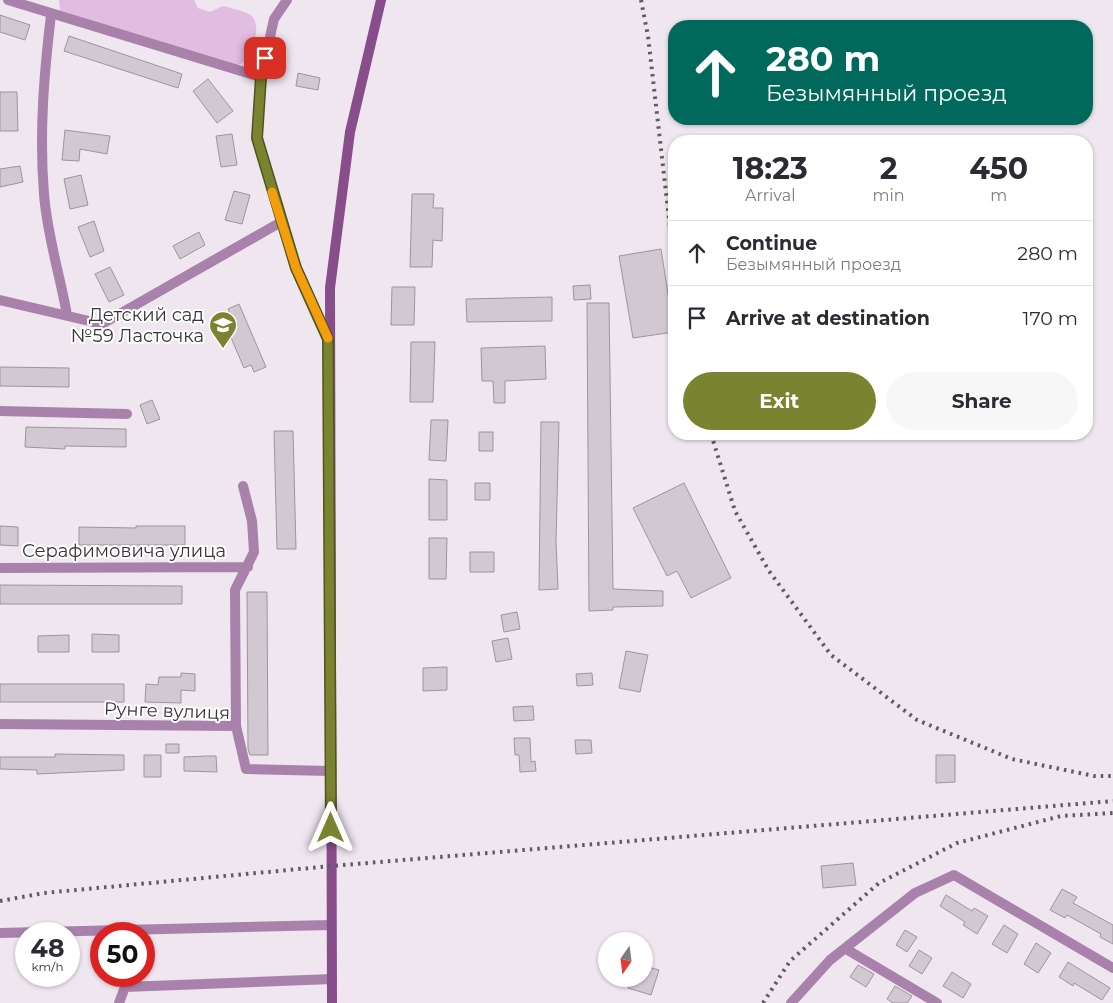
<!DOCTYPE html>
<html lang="en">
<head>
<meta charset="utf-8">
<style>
  :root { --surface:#fff; --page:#f7f7f7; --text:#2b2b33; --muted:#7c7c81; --line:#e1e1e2; --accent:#7a8330 }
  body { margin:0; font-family:Montserrat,sans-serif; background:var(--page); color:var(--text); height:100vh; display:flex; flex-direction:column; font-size:19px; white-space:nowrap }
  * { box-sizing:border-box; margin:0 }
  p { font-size:16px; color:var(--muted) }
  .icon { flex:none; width:28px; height:28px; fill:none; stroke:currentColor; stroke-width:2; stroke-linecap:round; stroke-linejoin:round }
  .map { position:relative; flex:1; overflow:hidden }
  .sheet { position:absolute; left:668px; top:135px; width:425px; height:305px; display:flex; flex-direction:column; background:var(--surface); border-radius:20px; box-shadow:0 1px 4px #0004 }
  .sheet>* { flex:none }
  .banner { position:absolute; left:668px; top:20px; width:425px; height:105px; border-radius:20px; box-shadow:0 1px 4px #0004; background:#00695c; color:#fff; overflow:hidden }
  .needle { width:32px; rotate:194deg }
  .controls { position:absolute; left:598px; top:932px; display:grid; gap:10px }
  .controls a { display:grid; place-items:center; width:55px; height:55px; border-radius:50%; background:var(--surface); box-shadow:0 1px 4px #0004; font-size:25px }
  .speed { position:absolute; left:15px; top:922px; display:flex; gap:10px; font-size:25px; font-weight:700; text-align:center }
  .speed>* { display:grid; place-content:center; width:65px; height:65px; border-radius:50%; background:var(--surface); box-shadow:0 1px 4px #0004; line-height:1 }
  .speed small { font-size:12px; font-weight:400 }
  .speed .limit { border:8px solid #d22; background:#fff; color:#111 }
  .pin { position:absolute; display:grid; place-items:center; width:42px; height:42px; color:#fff; margin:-21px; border-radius:10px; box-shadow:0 2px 8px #0006 }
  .me { position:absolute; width:55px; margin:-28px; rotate:0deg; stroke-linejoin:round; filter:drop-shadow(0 0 4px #0008) }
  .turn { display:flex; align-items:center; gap:18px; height:105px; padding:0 15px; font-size:22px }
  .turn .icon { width:65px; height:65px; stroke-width:2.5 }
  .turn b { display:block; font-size:35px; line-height:42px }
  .eta { display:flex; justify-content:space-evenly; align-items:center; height:85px; text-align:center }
  .eta b { font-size:30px; font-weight:700; line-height:35px }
  .primary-button { display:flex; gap:10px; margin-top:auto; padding:10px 15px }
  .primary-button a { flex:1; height:58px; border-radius:30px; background:var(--accent); color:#fff; font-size:20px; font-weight:700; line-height:58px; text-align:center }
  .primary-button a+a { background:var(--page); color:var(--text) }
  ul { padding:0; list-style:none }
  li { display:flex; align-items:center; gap:15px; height:65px; padding:0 15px; border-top:1px solid var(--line) }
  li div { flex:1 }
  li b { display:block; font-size:19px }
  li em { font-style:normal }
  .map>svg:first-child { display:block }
</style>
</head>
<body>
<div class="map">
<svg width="1113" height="1003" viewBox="0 0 1113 1003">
  <rect width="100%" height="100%" fill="#efe6f0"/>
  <path fill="#e1bde2" d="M59 0H194L198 8 210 12 223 6C231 8 240 10 247 13 265 21 252 49 247 61L236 66 60 11Z"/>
  <path fill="#d2c8d2" stroke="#9d949d" d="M0 15 30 25 25 40 0 32Z
    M69 36 182 74 178 88 64 51Z
    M298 73 320 78 318 90 296 86Z
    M208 79 233 111 217 123 193 91Z
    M0 92H17L18 131H0Z
    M65 130 110 136 107 154 80 149 79 161 62 160Z
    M232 134 237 165 221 167 216 136Z
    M20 166 23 182 0 187V169Z
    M81 175 88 205 70 209 64 179Z
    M234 191 250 195 242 224 225 220Z
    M412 194H434L433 208H443L442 241 433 240 432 267H410Z
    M94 221 104 251 90 257 78 227Z
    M199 232 205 245 180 259 173 246Z
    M661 249 674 332 633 338 619 256Z
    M110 267 124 295 109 302 95 274Z
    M590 285 591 299 574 300 573 286Z
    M392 287H415L414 325H391Z
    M552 297V321L467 322 466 299Z
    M587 303H609L613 589 663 591V606L613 607V610L589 611Z
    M239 304 266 367 254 372 251 365 244 368 223 319 231 316 228 309Z
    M411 342H435L433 402H410Z
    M545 346 546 379 505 381V403H494L493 381H482L481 348Z
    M0 367 69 368V387L0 386Z
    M152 400 160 419 147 424 140 405Z
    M431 420H448L446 461 429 460Z
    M541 422H559L556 541 558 589 539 590Z
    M26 427 126 429V447L65 446V449L25 447Z
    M274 431H293L296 549H277Z
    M479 432H493V451H479Z
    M429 479 447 480V520H429Z
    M475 483H490V500H475Z
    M684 483 731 578 691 598 677 571 667 576 633 508Z
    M0 526 18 527V546L0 545Z
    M136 526H185V545H79V527L136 528Z
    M429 538H447L446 579H429Z
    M470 552H494V572H470Z
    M0 585 182 586V604H0Z
    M247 592H267L268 755H250L248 749Z
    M517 612 520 629 504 632 501 615Z
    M92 634 119 635V652H92Z
    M69 635V652H38V636Z
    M508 638 512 659 496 662 492 641Z
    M626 651 648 655 640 692 619 688Z
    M447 667V690L423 691V668Z
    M181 673 195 674V691L181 690V703L145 702 146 684 158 685 159 677H181Z
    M592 673 593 685 577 686 576 674Z
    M0 684H124V702H0Z
    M533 706 534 720 514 721 513 707Z
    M514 738H530L531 762 535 761 536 771 520 772 519 755H515Z
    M575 740H591L592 753 576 754Z
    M166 744H179V753H166Z
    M55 754 124 755V770L37 774V770L0 769V757H55Z
    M144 755H161V777H144Z
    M936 755H955V782L936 783Z
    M207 756H216L217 772 184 771V757Z
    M853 863 856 885 823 888 821 866Z
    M1062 889 1077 897 1073 903 1113 925V944L1100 937 1101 934 1067 915 1065 918 1050 910Z
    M946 895 972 911 974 908 988 916 977 934 963 925 965 922 940 906Z
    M1004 925 1018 934 1007 953 992 944Z
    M905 930 917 937 907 952 896 945Z
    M1036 943 1051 953 1038 973 1024 964Z
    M919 950 932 958 922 974 909 966Z
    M1068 962 1110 988 1102 1000 1074 983 1073 986 1059 977Z
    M858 965 874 974 866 987 850 977Z
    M644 966 659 970 651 995 628 988 631 979H644Z
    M952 972 971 984 963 998 943 986Z
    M895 986 912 996 907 1003H893L887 999Z"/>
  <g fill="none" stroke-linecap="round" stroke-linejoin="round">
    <path stroke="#a982ab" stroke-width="10" d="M8 0 261 77
      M287 0 274 19 261 77 257 138 296 268 328 339
      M51 15C44 74 39 134 44 194 47 235 60 275 67 315
      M0 300 102 324 281 222
      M0 411 127 414
      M0 568 248 567
      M0 724 236 726 246 769 330 771
      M236 726 235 590 254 552 252 521 243 486
      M0 933 331 925
      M846 949 937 1003
      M119 1003 125 987 332 979
      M791 1003 830 960 915 893 954 875 1113 968"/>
    <path stroke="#884e8b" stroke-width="10" d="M332 1003 330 288 350 132 381 0"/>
    <path stroke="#605b60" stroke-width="4" stroke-dasharray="2.5 5" stroke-linecap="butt" d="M641 0 648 36 674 262
      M711 434 735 511 769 571 831 655 917 720 1012 759 1094 776H1113
      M0 901 44 893 331 866 1113 801
      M763 1003 790 961 879 883 957 843 1061 816 1113 813"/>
  </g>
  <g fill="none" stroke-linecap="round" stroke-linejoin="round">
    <g stroke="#4f551f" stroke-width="12">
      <path id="route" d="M265 58 261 77 257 138 296 268 328 339 331 828"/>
    </g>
    <use href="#route" stroke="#7a8330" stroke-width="9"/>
    <path stroke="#f59e0b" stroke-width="9" d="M272 192 296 268 328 338"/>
  </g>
  <defs>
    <g id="school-pin" transform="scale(1.4375)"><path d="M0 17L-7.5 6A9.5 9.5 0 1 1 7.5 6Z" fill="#7a8330" stroke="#fff"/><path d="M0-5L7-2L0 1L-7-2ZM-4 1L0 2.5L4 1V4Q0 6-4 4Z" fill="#fff"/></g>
  </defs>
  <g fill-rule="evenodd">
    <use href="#school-pin" x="223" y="325"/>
  </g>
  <g text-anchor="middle" stroke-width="4" stroke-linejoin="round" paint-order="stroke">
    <g font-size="18" fill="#373337" stroke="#fff" text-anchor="end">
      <text x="204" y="321">Детский сад<tspan x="204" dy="21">№59 Ласточка</tspan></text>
    </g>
    <g font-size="18" fill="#373337" stroke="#fff">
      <text x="124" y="557">Серафимовича улица</text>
      <text transform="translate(167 711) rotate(2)" y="6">Рунге вулиця</text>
    </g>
  </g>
</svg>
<div class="controls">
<a><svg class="needle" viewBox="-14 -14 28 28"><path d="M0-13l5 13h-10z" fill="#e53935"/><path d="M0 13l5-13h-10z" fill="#7c7c81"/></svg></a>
</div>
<div class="speed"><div>48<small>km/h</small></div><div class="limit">50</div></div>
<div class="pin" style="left:265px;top:58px;background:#d93025"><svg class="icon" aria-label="arrive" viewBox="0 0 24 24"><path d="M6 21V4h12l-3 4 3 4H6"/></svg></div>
<svg class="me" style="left:331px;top:828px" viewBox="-20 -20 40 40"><path d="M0-17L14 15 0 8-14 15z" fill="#7a8330" stroke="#fff" stroke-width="4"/></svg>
<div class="banner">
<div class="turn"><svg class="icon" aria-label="ahead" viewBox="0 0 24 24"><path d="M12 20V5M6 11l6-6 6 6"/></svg><div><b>280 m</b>Безымянный проезд</div></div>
</div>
<section class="sheet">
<div class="eta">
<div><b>18:23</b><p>Arrival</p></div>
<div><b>2</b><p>min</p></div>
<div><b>450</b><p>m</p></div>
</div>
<ul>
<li><svg class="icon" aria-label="ahead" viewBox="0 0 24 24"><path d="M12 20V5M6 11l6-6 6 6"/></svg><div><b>Continue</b><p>Безымянный проезд</p></div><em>280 m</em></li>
<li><svg class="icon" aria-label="arrive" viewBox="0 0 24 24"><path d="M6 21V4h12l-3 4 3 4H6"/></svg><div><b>Arrive at destination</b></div><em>170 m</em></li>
</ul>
<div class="primary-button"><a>Exit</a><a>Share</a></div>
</section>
</div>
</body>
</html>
